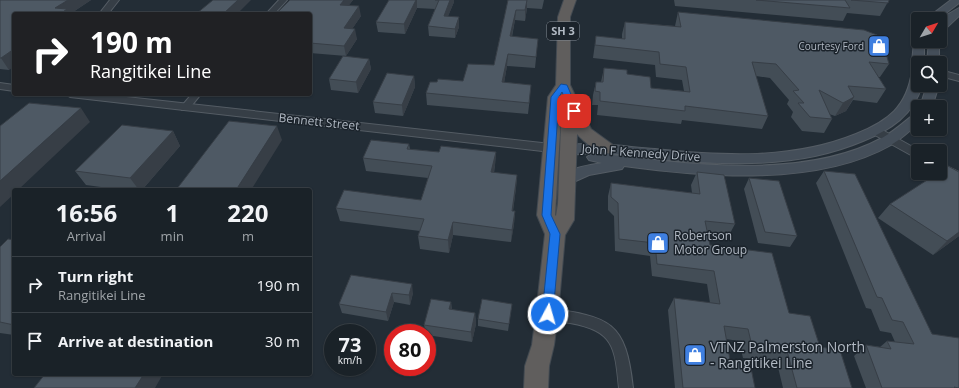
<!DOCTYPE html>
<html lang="en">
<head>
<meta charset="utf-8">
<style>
  :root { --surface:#1a2228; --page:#232a30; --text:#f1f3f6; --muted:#9fa4a8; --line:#383f45 }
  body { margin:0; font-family:"Open Sans",sans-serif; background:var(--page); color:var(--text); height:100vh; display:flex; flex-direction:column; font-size:15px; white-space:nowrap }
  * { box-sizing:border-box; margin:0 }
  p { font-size:13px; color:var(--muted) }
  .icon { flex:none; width:22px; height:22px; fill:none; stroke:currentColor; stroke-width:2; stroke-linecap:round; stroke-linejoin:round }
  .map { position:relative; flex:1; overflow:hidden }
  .details { position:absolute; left:12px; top:188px; width:300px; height:188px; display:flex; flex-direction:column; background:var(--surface); border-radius:4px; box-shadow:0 1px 3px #0004,0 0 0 1px var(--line) }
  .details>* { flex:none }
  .guide { position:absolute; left:12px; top:12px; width:300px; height:84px; border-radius:4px; box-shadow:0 1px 3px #0004,0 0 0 1px var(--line); background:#202124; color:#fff; overflow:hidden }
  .needle { width:26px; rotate:51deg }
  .controls { position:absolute; left:911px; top:12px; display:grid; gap:8px }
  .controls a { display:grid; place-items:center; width:36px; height:36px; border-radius:4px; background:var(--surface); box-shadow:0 1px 3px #0004,0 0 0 1px var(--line); font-size:20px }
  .speed { position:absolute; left:324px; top:324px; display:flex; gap:8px; font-size:20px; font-weight:700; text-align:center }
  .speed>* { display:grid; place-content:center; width:52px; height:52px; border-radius:50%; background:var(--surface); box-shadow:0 1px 3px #0004,0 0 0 1px var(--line); line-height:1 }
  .speed small { font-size:10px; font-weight:400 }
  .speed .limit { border:6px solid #d22; background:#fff; color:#111 }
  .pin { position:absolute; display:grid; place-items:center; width:34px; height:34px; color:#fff; margin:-17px; border-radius:8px; box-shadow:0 2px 6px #0006 }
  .me { position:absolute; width:44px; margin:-22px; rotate:6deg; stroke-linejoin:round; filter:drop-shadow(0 0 3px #0008) }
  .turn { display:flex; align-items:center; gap:14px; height:84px; padding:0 12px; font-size:18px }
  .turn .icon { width:52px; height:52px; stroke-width:2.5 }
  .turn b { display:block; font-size:28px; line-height:34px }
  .eta { display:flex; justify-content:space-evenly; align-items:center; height:68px; text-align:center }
  .eta b { font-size:24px; font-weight:700; line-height:28px }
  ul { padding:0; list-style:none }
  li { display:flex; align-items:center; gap:12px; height:56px; padding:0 12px; border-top:1px solid var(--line) }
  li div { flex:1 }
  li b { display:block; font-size:15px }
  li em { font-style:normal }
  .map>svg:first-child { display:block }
</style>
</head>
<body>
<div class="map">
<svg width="959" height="388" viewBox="0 0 959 388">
  <rect width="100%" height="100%" fill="#232d36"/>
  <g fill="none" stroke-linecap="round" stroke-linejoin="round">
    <g stroke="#545c64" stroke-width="2">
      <path id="minor" d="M279 0H287L274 14H266Z
        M940 70 959 75V81L940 76Z
        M0 83 14 85V91L0 89Z
        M192 94H201L188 110H182L180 108Z
        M547 308C610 317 626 321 633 388H619C615 347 614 331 570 323 560 322 551 321 542 318L540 314 542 310Z"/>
    </g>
    <g stroke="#545c64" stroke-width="2">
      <path id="tertiary" d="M110 0H119L108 14H99Z
        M65 94H99L551 144 557 148 551 152 70 97Z
        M877 127 920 151H918V159L873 134 871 131 873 128Z
        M940 163 959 172V182L940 173Z"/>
    </g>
    <g stroke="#545c64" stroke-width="2">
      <path id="secondary" d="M951 0H959V3L938 19H926Z
        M959 8V16L944 30 940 31V22L945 16Z
        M918 38V41H924V63H918V66L912 63 914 41Z
        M929 41H939V63H927Z
        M918 68V85H922C914 115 890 130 863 141 797 169 727 165 658 159 637 157 618 153 597 153 683 164 803 181 882 138 893 132 903 123 913 115L918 114V124C909 131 901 139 891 145 817 187 705 177 624 166L622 169 589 175 569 184 564 183 562 179C569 167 590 165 602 163L589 160 587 157 593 153 568 155 563 153 561 150 563 147 568 145C598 142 626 147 655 149 723 156 792 160 856 134 888 121 907 107 912 71Z
        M927 85H939L932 107H920Z"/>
    </g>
    <g stroke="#414951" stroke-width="2">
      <path id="trunk" d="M564 0H576L570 17V85L591 129 613 145 615 149 613 153C601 156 585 143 577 134L574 220 565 235 558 314 554 345 549 366 548 388H524L525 366 532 345 536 314 545 234 537 215 548 97 556 85 558 17ZM562 100 558 204 556 216 555 215Z"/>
    </g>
    <use href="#minor" fill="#363e46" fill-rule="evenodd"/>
    <use href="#tertiary" fill="#363e46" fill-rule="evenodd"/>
    <use href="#secondary" fill="#444e59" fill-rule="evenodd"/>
    <use href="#trunk" fill="#605e5d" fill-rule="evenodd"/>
  </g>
  <path fill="#434d56" d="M0 0H91L70 14H14L9 70 0 69Z
    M290 0H353L349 5 361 16 352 29 357 39 346 56 310 53V14Z
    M389 0H454V2L448 16 459 27 455 38 429 36 428 26 435 9 417 8 405 34 378 32 376 22Z
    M508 0H544L542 9 527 8 525 21 515 20 512 37 538 39 535 68 507 66 504 83 530 97 528 114 427 105 426 93 437 82 463 81 494 65Z
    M674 0H889L880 16 847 13 843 21 675 6Z
    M678 12 889 64 880 77H878L886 89 877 103 853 100 846 111 835 116 829 114 832 119 824 133 802 131 791 117 793 112 787 104 789 100 770 78 756 76 768 116 762 129 682 120 681 124 597 115 598 105H592L593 95 596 82H601L604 68 627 74 651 88 684 91 682 80 656 77 655 65 593 58 596 36 622 39V34L625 22 675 26Z
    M369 59 371 69 358 93 331 90 329 79Z
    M414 76 415 87 403 116 375 113 373 102Z
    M173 131 180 146 142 190H123L86 185 75 171Z
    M409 144 410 149 439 152H496L495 165 494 173 517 175 516 188 513 211H515L514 224 511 242 453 235 449 253 420 249 418 236 420 231 340 221 336 208 421 200 428 178 366 171 363 158Z
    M824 171 932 334 959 388H866L854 356 866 345 880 347 887 341 895 342 891 333 880 331 871 309 866 308 816 183Z
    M697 172 735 224 728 237 708 235 710 245 789 313 820 347 852 388H783L777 363 743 358 739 341 726 339 730 360 755 388H675L668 310 674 298 710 303 707 284 652 276 650 256 615 251 614 216 608 210V196L611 183 692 193 691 185Z
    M749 178 797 236 790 247 758 243 744 189Z
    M890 204 959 236 933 255 878 218Z
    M14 240V335L0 333V247Z
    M351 275 413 293 410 305 394 302 388 321 342 313 339 304Z
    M451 302 452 310 475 313 476 324 472 342 427 335V333H426L424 325Z
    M512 304 508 331 478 326V319Z
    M267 374H280L279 376Z"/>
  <path fill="#373e46" d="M68 0H91L70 14H59L55 8Z
    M238 0H251L237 14H223Z
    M344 0H353L342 14 340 5Z
    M416 0H417V8L405 34 404 24Z
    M450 0H454V2L444 26V16Z
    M527 0V8L525 21V10Z
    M359 6 361 16 346 38 344 28Z
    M516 10 515 20 509 48 510 36Z
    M459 17V27L455 38V29Z
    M355 29 357 39 346 56 344 46Z
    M14 49V67L9 70 1 58Z
    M508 54 507 66 502 94V82Z
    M369 59 371 69 358 93 356 82Z
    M414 76 415 87 403 116 402 105Z
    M854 97 846 111 835 116 843 103Z
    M81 108 90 122 18 190H14V194L0 207V181Z
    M277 126 282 140 251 190H236Z
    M173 131 180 146 142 190H139L130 178Z
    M496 152 495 165 491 185V172Z
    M517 175 516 188 511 223 512 211Z
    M515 211 514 224 511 242 512 230Z
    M453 222V235L449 253 448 240Z
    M959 232V236L933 255 947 241Z
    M412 284 413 293 410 305 409 295Z
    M392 293 394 302 388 321 386 312Z
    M451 302 452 313 449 309Z
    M475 313 476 324 472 342 471 332Z
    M144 374H163L155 388H135Z"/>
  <path fill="#4e5964" stroke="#373e46" d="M0 0H68L55 8 67 9 60 14H14V49L1 58H0Z
    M213 0H238L223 14H196Z
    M290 0H344L340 5 359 6 344 28 355 29 344 46 310 43V14H276Z
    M389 0H416L404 24 376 22Z
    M435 0H450L444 16 459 17 455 29 428 26 439 0Z
    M508 0H527L525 10H516L510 36 538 39 536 57 508 54 502 82 531 85 529 103 426 93 430 82H437L438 79 463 81 468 64 494 65Z
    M756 0H845L850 8Z
    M851 0H889L888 3Z
    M174 12 193 14H173Z
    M678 12 864 30 877 35 882 39 889 64 869 62 886 89 848 86 854 97 843 103 819 90 832 119 810 117 798 103H804L793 91 799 90 776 64 752 62 768 116 685 106V111L600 101V92L595 91 596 82H603L604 68 627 70V74L650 77 651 88 690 92 686 67 660 64 659 52 595 45 596 36 625 39V22L681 27Z
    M343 56 369 59 356 82 329 79Z
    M387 73 414 76 402 105 373 102Z
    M29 103 81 108 0 181V126Z
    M229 121 277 126 236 190H176Z
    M122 125 173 131 130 178 75 171Z
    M371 140 409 144 407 149 439 152 441 146 496 152 491 172 517 175 512 211H515L512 230 453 222 448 240 418 236 424 219 336 208 344 190 421 200 432 166 363 158Z
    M948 166 959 172V232L947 241 890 204 938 173H940V172Z
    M824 171 855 174 932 334 959 338V388L954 387 955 388H882L866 345 891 349 887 341 914 344 903 322 892 320 882 298 877 297Z
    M697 172 724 175 735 224 705 221 710 245 772 253 789 313 810 316 820 347 840 350 852 388H797L787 351 752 346 748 329 724 326 730 360 750 363 755 388H683L674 298 720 304 714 271 657 264 655 243 619 239 618 203 611 197V183L700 194Z
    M749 178 779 181 797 236 765 232Z
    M8 239 14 240V325L0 322V247Z
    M351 275 412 284 409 295 392 293 386 312 339 304Z
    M431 299 451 302 449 309 475 313 471 332 424 325Z
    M482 299 512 304 509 324 478 319Z
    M45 374H144L135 388H34Z"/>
  <path fill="#1a73e8" stroke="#114b97" d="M561 84 567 85 578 111 571 113 562 92 559 97 551 215 560 234 553 314 551 317 548 319 544 317 542 314 550 234 542 215 551 97Z"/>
  <defs>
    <g id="shop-square" transform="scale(1.15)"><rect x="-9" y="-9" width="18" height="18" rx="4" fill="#3f7fe0" stroke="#1b232b"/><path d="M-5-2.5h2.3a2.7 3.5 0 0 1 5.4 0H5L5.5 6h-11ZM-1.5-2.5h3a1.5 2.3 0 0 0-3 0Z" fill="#fff"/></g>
  </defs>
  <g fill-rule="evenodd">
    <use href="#shop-square" x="879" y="46"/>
    <use href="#shop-square" x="658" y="243"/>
    <use href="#shop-square" x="695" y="355"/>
  </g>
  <g text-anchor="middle" stroke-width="3" stroke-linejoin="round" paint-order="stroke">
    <g font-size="10" fill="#b1b9c3" stroke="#1b232b" text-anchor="end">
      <text x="864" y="50">Courtesy Ford</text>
    </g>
    <rect fill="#1b232b" stroke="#848c95" stroke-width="1" x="547" y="22" width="32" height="18" rx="3"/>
    <g font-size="11" font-weight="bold" fill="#b1b9c3">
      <text x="563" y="35">SH 3</text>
    </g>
    <g font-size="12" fill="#b1b9c3" stroke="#1b232b">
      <text transform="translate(319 122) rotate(6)" y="4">Bennett Street</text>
      <text transform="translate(641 153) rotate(4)" y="4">John F Kennedy Drive</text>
    </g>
    <g font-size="12" fill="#b1b9c3" stroke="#1b232b" text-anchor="start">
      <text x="674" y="240">Robertson<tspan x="674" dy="14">Motor Group</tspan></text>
    </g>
    <g font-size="14" fill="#b1b9c3" stroke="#1b232b" text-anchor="start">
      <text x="710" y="352">VTNZ Palmerston North<tspan x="710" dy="16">- Rangitikei Line</tspan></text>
    </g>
  </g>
</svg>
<div class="controls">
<a><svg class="needle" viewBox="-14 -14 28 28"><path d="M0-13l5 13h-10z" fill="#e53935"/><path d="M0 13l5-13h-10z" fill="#9fa4a8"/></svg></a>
<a><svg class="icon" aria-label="search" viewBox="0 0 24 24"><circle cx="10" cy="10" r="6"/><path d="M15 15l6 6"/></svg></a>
<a>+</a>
<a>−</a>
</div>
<div class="speed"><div>73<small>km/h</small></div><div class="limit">80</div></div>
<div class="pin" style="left:574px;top:111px;background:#d93025"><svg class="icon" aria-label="arrive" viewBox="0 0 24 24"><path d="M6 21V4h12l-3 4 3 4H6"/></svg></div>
<svg class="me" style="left:548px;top:314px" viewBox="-20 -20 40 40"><circle r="17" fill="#1a73e8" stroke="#fff" stroke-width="3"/><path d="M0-11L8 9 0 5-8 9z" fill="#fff"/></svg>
<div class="guide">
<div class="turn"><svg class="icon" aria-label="right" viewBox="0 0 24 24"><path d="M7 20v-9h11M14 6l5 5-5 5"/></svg><div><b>190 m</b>Rangitikei Line</div></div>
</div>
<section class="details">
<div class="eta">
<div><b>16:56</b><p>Arrival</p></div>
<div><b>1</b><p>min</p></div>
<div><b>220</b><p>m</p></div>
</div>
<ul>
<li><svg class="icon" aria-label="right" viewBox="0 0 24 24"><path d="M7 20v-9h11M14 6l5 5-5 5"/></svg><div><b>Turn right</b><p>Rangitikei Line</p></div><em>190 m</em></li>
<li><svg class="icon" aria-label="arrive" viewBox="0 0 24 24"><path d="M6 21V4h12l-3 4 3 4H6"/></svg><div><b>Arrive at destination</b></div><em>30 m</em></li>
</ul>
</section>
</div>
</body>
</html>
